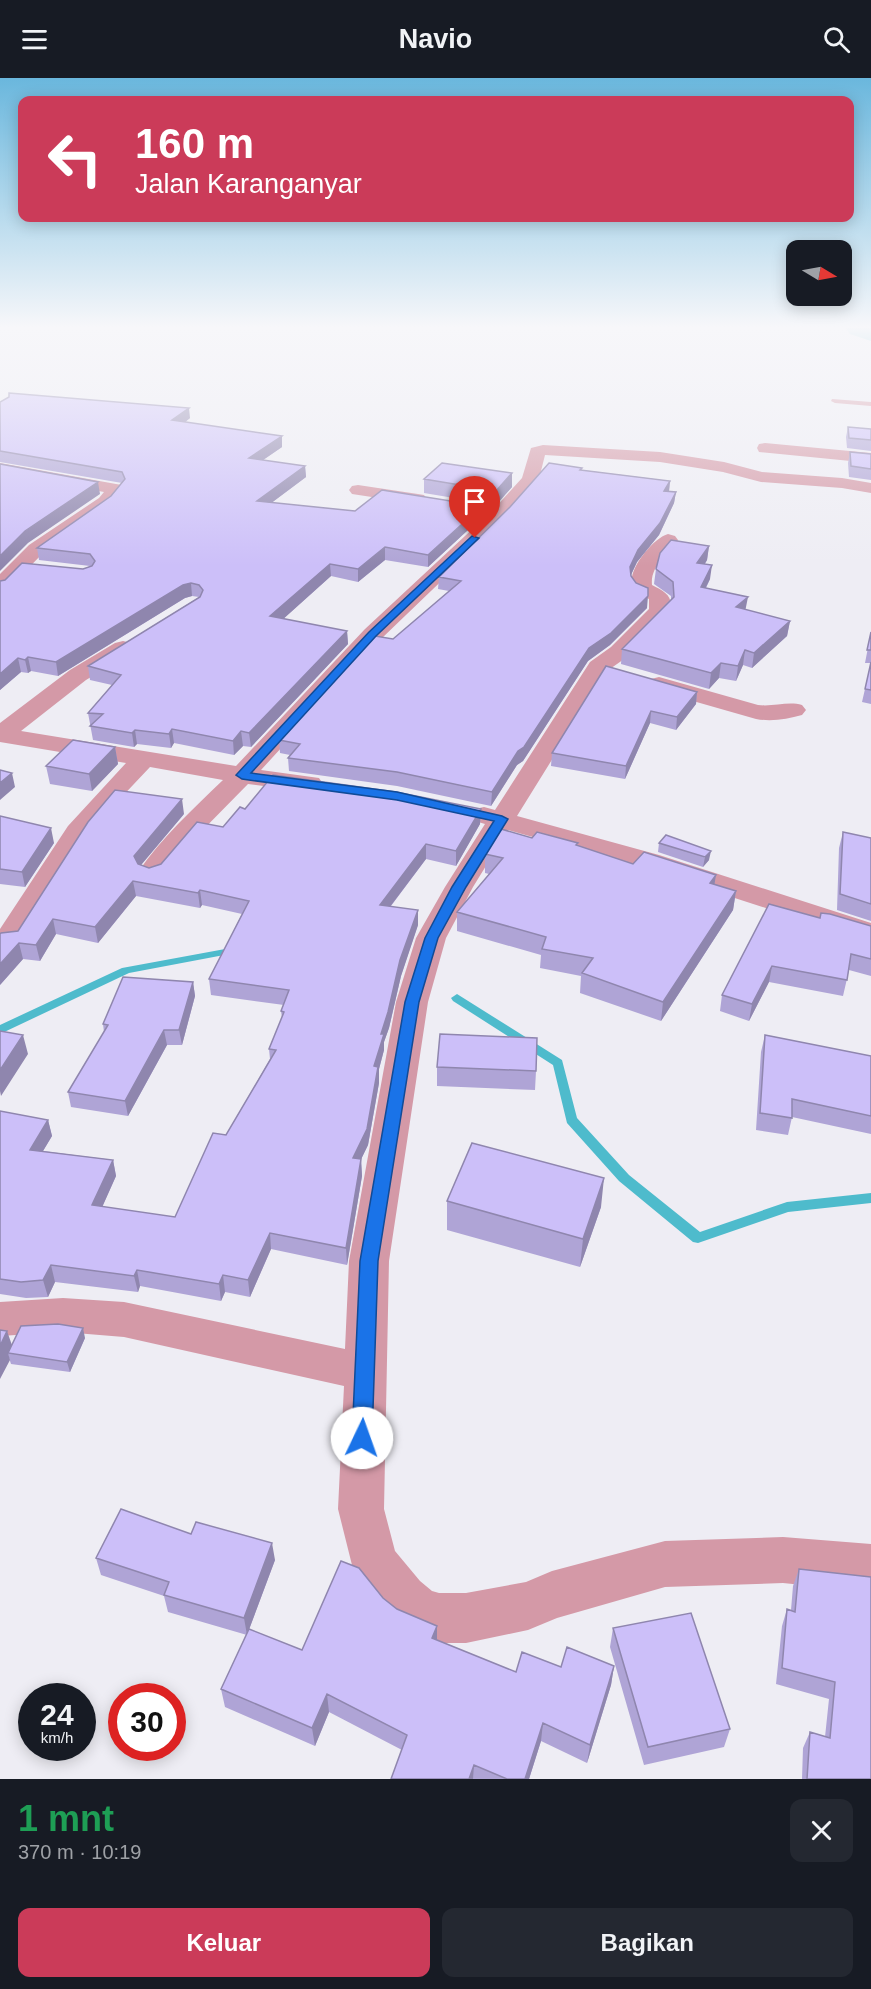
<!DOCTYPE html>
<html lang="id">
<head>
<meta charset="utf-8">
<style>
  :root { --surface:#171b24; --page:#242831; --text:#f1f3f6; --muted:#9ea1a6; --accent:#cb3b59 }
  body { margin:0; font-family:Arial,sans-serif; background:var(--page); color:var(--text); height:100vh; display:flex; flex-direction:column; font-size:22px; white-space:nowrap }
  * { box-sizing:border-box; margin:0 }
  p { font-size:20px; color:var(--muted) }
  .icon { flex:none; width:33px; height:33px; fill:none; stroke:currentColor; stroke-width:2; stroke-linecap:round; stroke-linejoin:round }
  .map { position:relative; height:1701px; overflow:hidden }
  .sheet { display:flex; flex-direction:column; background:var(--surface); flex:1 }
  .sheet>* { flex:none }
  .guide { position:absolute; left:18px; top:18px; width:836px; height:126px; border-radius:12px; box-shadow:0 3px 15px #0003; background:#cb3b59; color:#fff; overflow:hidden }
  .needle { width:39px; rotate:100deg }
  .controls { position:absolute; left:786px; top:162px; display:grid; gap:12px }
  .controls a { display:grid; place-items:center; width:66px; height:66px; border-radius:12px; background:var(--surface); box-shadow:0 3px 15px #0003; font-size:30px }
  .speed { position:absolute; left:18px; top:1605px; display:flex; gap:12px; font-size:30px; font-weight:700; text-align:center }
  .speed>* { display:grid; place-content:center; width:78px; height:78px; border-radius:50%; background:var(--surface); box-shadow:0 3px 15px #0003; line-height:1 }
  .speed small { font-size:15px; font-weight:400 }
  .speed .limit { border:9px solid #d22; background:#fff; color:#111 }
  .pin { position:absolute; display:grid; place-items:center; width:51px; height:51px; color:#fff; margin:-62px -26px; border-radius:50% 50% 50% 0; rotate:-45deg; box-shadow:0 0 6px #0007 }
  .pin .icon { rotate:45deg }
  .me { position:absolute; width:66px; margin:-33px; rotate:3deg; stroke-linejoin:round; filter:drop-shadow(0 0 4px #0008) }
  .turn { display:flex; align-items:center; gap:21px; height:126px; padding:0 18px; font-size:27px }
  .turn .icon { width:78px; height:78px; stroke-width:2.5 }
  .turn b { display:block; font-size:42px; line-height:51px }
  .round { display:grid; place-items:center; flex:none; width:63px; height:63px; border-radius:12px; background:var(--page) }
  .headline { display:flex; align-items:center; justify-content:space-between; height:102px; padding:0 18px }
  h1 { font-size:36px; font-weight:800; line-height:45px; color:#1e9e55 }
  .cta { display:flex; gap:12px; margin-top:auto; padding:12px 18px }
  .cta a { flex:1; height:69px; border-radius:12px; background:var(--accent); color:#fff; font-size:24px; font-weight:800; line-height:69px; text-align:center }
  .cta a+a { background:var(--page); color:var(--text) }
  header { display:flex; justify-content:space-between; align-items:center; height:78px; padding:0 18px; background:var(--surface); font-size:27px; font-weight:800 }
  .map>svg:first-child { display:block }
</style>
</head>
<body>
<header><svg class="icon" aria-label="menu" viewBox="0 0 24 24"><path d="M4 6h16M4 12h16M4 18h16"/></svg>Navio<svg class="icon" aria-label="search" viewBox="0 0 24 24"><circle cx="10" cy="10" r="6"/><path d="M15 15l6 6"/></svg></header>
<div class="map">
<svg width="871" height="1701" viewBox="0 0 871 1701">
  <rect width="100%" height="100%" fill="#eeedf4"/>
  <g fill="none" stroke-linecap="round" stroke-linejoin="round">
    <path fill="#4ebbcc" fill-rule="evenodd" d="M236 869 240 870 241 872 240 874 129 895 0 956V947L122 890Z
      M457 916 562 982 577 1040 629 1097 700 1154 787 1124 871 1115V1125L788 1134 698 1165 693 1164 619 1103 567 1045 553 987 453 923 451 920Z"/>
    <path fill="#4ebbcc" fill-rule="evenodd" d="M846 250H871V263L850 256Z"/>
    <path fill="#d499a7" fill-rule="evenodd" d="M832 321 871 324V328L835 325 831 323Z"/>
    <path fill="#d499a7" fill-rule="evenodd" d="M765 365 871 375V385L759 374 757 370 759 366Z
      M543 367 660 374 724 384 762 394 842 400 871 405V415L842 410 761 404 723 394 660 384 545 377 539 401 508 439 381 561 261 692 319 700 323 706 319 712 310 714 248 706 189 766 162 800 152 803 142 800 138 794C162 759 193 731 223 702L150 689 116 725 89 758 20 867 9 869 0 867V851L68 748 126 685 0 664V645L70 592 115 565 123 563 131 565 134 570 131 575 86 602 21 653 236 688 365 551 494 431 522 400 531 370Z
      M0 385 116 406 122 407 125 411 111 428 43 475 7 512 0 514V496L29 467 99 420 104 414 0 395Z
      M358 407 418 416 424 417 427 421 424 425 418 426 352 416 349 412 352 408Z
      M668 456 675 458 678 462C668 476 650 488 652 507 664 513 674 518 670 533L627 579 607 593 517 738 659 777 871 845V864L639 789 508 752 473 809 446 860 428 924 389 1183 384 1431 395 1473 420 1503 432 1513 439 1515H466L526 1504 552 1493 665 1463 783 1459 871 1466V1514L783 1505 665 1509 557 1540 528 1552 466 1565H439L399 1548 386 1537 359 1504 352 1487 338 1431 344 1308 124 1259 63 1254 0 1258V1224L63 1220 124 1224 345 1271 349 1183 396 924 416 860 445 809 485 746 475 743 471 737 475 731 484 729 495 732 590 584 611 569 649 531V521C644 518 636 516 633 510 625 494 653 460 668 456Z
      M659 599 758 627C773 629 788 623 802 627L806 632 802 637C787 641 772 644 756 641L651 611 647 606 651 601Z"/>
  </g>
  <path fill="#afa4d6" d="M0 324 190 340 185 344 282 369 263 382 305 388 306 399 271 425 355 433 482 428V439L428 489 385 482 358 504 331 498 283 541 347 553 348 566 251 669 243 668 234 677 174 665 171 670 137 666 134 669 93 662 88 635 112 607 90 602 88 588 199 519 192 518 185 520 58 598 31 593 28 595 21 594 0 612V503L83 491 90 488 39 482 37 470 111 418 122 405 0 384Z
    M848 349 871 351V373L847 370 846 359Z
    M850 374 871 376V402L849 399 848 385Z
    M582 392 670 403 669 413 676 414 674 425 659 457 637 484 631 497 647 530 610 567 588 583 523 683 517 687 491 728 397 708 289 693 288 680 290 677 280 675 279 662 449 513 438 511 439 499Z
    M512 395V409L496 427 424 415V401Z
    M709 468 707 482 705 486 710 501 706 510 746 532 790 543 787 558 752 590 743 587 736 603 719 600 709 611 621 586 622 571 671 521V518L654 506 656 491Z
    M871 554V626L862 624 871 585H865Z
    M697 614 696 626 676 652 650 645 625 701 551 688 552 675Z
    M115 669 118 686 92 713 50 706 46 688Z
    M245 731H481L480 746 456 788 426 781 391 828 418 847 401 898 389 950 384 964V972L379 991V1005L368 1067 361 1081 362 1098 347 1187 271 1171 250 1219 225 1214 221 1223 140 1208 138 1214 55 1204 48 1219 26 1220 0 1216V1033L48 1042 52 1058 43 1073 113 1082 116 1098 102 1129 175 1139 226 1057 270 981 269 971 282 940 281 933 284 927 211 917 209 901 242 836 202 827 200 830 136 818 98 865 56 856 40 883 23 881 0 907 18 853 184 736 141 787 149 790 161 786 223 749Z
    M0 738 54 765 25 809 0 806Z
    M843 754 871 760V843L837 832 839 770Z
    M666 757 709 782 703 789 658 774 659 765Z
    M532 760 578 765 577 767 633 786 716 797 714 807 736 813 733 832 661 943 580 915 581 898 540 890 541 877 457 853V834L489 796 485 795V776Z
    M820 840 871 848V898L849 892 843 918 769 904 749 943 720 933 722 917Z
    M193 904 195 918 182 967H167L128 1038 71 1029 68 1014 104 954 103 946Z
    M765 957 871 978V1056L792 1039 788 1057 756 1052 761 974Z
    M437 989 536 993 535 1012 437 1008Z
    M447 1123 601 1129 580 1189 447 1152Z
    M0 1252 12 1267 85 1260 70 1294 11 1286Z
    M191 1456 275 1482 248 1554 302 1572 383 1520 437 1563 516 1594 561 1589 614 1588 611 1607 587 1685 541 1663 529 1701H391L402 1672 329 1634 315 1668 225 1629 221 1611 247 1557 168 1534 164 1518 101 1497 96 1480Z
    M799 1491 871 1701H802L803 1670 810 1654 825 1659 829 1621 776 1606 782 1548 787 1531 791 1532 793 1508Z
    M613 1550 730 1651 724 1669 644 1687 610 1569Z"/>
  <path fill="#8f86ae" d="M189 330 190 340 174 353 172 342Z
    M282 358V369L250 391 249 380Z
    M305 388 306 399 258 435 257 423Z
    M512 395V409L496 427V413Z
    M670 403 669 413H664Z
    M98 404 100 416 28 465 0 493V478L25 453Z
    M676 414 674 425 659 457 637 484 629 501 630 489 638 472Z
    M482 428V439L428 489V477Z
    M709 468 707 482 696 499 697 485Z
    M385 469V482L358 504V491Z
    M330 486 331 498 271 552 270 538Z
    M712 487 710 501 699 523 701 509Z
    M191 505 192 518 185 520 58 598 56 584 183 507Z
    M648 518 647 530 610 567 588 583 523 683 517 687 491 728 492 714 518 673 589 570Z
    M748 519 745 534 736 529Z
    M790 543 787 558 752 590 754 575Z
    M347 553 348 566 251 669 249 655Z
    M745 572 743 587 736 603 738 588Z
    M28 579 31 593 28 595 25 582Z
    M18 580 21 594 0 612V596Z
    M721 585 719 600 709 611 711 595Z
    M697 614 696 626 676 652 677 639Z
    M651 633 650 645 625 701 626 688Z
    M172 651 174 665 171 670 169 656Z
    M135 652 137 666 134 669 132 655Z
    M241 653 243 668 234 677 233 663Z
    M115 669 118 686 92 713 89 696Z
    M12 695 15 709 0 722V705Z
    M182 721 184 736 136 793 134 778Z
    M481 731 480 746 456 788V773Z
    M51 750 54 765 25 809 22 794Z
    M426 766V781L380 842V827Z
    M711 773 709 782 703 789 705 779Z
    M716 797 713 815 710 805Z
    M133 803 136 818 98 865 95 849Z
    M200 812 202 827 200 830 198 815Z
    M736 813 733 832 661 943 663 924Z
    M418 832V847L401 898 389 950 384 964V972L379 991V1005L368 1067 354 1096 353 1080 381 956 400 882Z
    M53 841 56 856 40 883 36 867Z
    M19 865 23 881 0 907V886Z
    M772 888 769 904 749 943 752 926Z
    M193 904 195 918 182 967 179 952Z
    M164 952 167 967 128 1038 125 1023Z
    M23 957 28 976 1 1018 0 1013V992Z
    M48 1042 52 1058 34 1088 30 1072Z
    M361 1081 362 1098 347 1187 346 1170Z
    M113 1082 116 1098 96 1143 92 1127Z
    M604 1100 601 1129 580 1189 583 1161Z
    M270 1155 271 1171 250 1219 248 1202Z
    M51 1187 55 1204 48 1219 43 1202Z
    M137 1192 140 1208 138 1214 134 1198Z
    M223 1197 225 1214 221 1223 219 1206Z
    M83 1250 85 1260 70 1294 67 1284Z
    M7 1253 14 1273 8 1275 10 1282 0 1301V1268Z
    M272 1465 275 1482 247 1557 244 1540Z
    M437 1548V1567L432 1560Z
    M614 1588 611 1607 587 1685 590 1667Z
    M327 1616 329 1634 315 1668 312 1650Z
    M543 1645 541 1663 529 1701H525Z
    M474 1687 473 1701H469Z"/>
  <path fill="#ccbff9" stroke="#8f86ae" stroke-width="1.5" d="M9 315 189 330 172 342 282 358 249 380 305 388 257 423 355 433 382 412 482 428 428 477 385 469 358 491 330 486 270 538 347 553 249 655 241 653 233 663 172 651 169 656 135 652 132 655 90 648 103 636 88 635 121 597 88 588 200 519 203 512 199 507 191 505 183 507 56 584 28 579 25 582 18 580 0 596V503L5 502 22 485 83 491 92 488 95 483 90 476 37 470 111 418 125 401 122 394 0 373V324L9 319Z
    M848 349 871 351V362L849 360Z
    M850 374 871 376V391L851 388Z
    M442 385 512 395 496 413 424 401Z
    M549 385 582 390 580 392 670 403 664 413 676 414 660 445 638 472 630 489 631 498 636 505 648 510V518L611 555 589 570 524 669 518 673 492 714 397 694 288 680 300 666 279 662 375 558 393 561 461 503 439 499 510 429Z
    M0 386 98 404 25 453 0 478Z
    M671 462 709 468 697 485 712 487 701 509 748 519 736 529 790 543 754 575 745 572 738 588 721 585 711 595 622 571 674 519 673 504 656 491 660 475Z
    M871 554V572H867Z
    M871 584V612L865 611Z
    M606 588 697 614 677 639 651 633 626 688 552 675Z
    M73 662 115 669 89 696 46 688Z
    M0 692 12 695 0 705Z
    M273 697 396 714 481 731 456 773 426 766 380 827 418 832 400 882 388 934 381 956H384L374 988 378 989 367 1051 353 1080 361 1081 346 1170 270 1155 248 1202 223 1197 219 1206 137 1192 134 1198 51 1187 43 1202 21 1204 0 1201V1033L48 1042 30 1072 113 1082 92 1127 175 1139 213 1055 226 1057 276 972 269 971 284 934 281 933 289 912 209 901 249 823 200 812 198 815 133 803 95 849 53 841 36 867 19 865 0 886V856L1 855 18 853 88 744 115 712 182 721 134 778 138 786 149 790 161 786 197 744 223 749 240 729 245 731Z
    M0 738 51 750 22 794 0 791Z
    M501 751 532 760 537 754 578 765 576 767 633 786 644 774 716 797 710 805 736 813 663 924 582 895 593 880 542 871 546 859 457 834 503 780 485 776Z
    M843 754 871 760V826L840 816Z
    M666 757 711 773 705 779 659 765Z
    M769 826 820 840 821 835 830 836 871 848V881L851 876 847 902 772 888 752 926 722 917Z
    M123 899 193 904 179 952H164L125 1023 68 1014 108 947 103 946Z
    M0 953 23 957 0 992Z
    M440 956 537 960 536 993 437 989Z
    M765 957 871 978V1038L792 1021V1040L760 1035Z
    M472 1065 604 1100 583 1161 447 1123Z
    M58 1246 83 1250 67 1284 8 1275 21 1248Z
    M0 1252 7 1253 0 1268Z
    M121 1431 191 1456 196 1444 272 1465 244 1540 164 1517 169 1504 96 1480Z
    M341 1483 359 1490 383 1520 397 1531 437 1548 432 1560 516 1594 522 1574 561 1589 567 1569 614 1588 590 1667 543 1645 525 1701H507L474 1687 469 1701H391L407 1657 327 1616 312 1650 221 1611 249 1551 302 1572Z
    M799 1491 871 1499V1701H807L810 1654 830 1660 835 1604 782 1590 787 1531 795 1534Z
    M691 1535 730 1651 648 1669 613 1550Z"/>
  <linearGradient id="sky" x2="0" y2="1"><stop stop-color="#6ab7dd"/><stop offset="0.51" stop-color="#f7f7fa"/><stop offset="1" stop-color="#f7f7fa" stop-opacity="0"/></linearGradient>
  <rect width="871" height="488" fill="url(#sky)"/>
  <path fill="#1a73e8" stroke="#114b97" stroke-width="1.5" d="M472 458 479 460 376 558 251 695 397 714 502 738 508 741 466 809 438 860 419 924 378 1183 372 1360 369 1367 362 1369 355 1367 352 1360 360 1183 405 924 425 860 452 809 494 743 397 722 242 701 236 697 369 554Z"/>
</svg>
<div class="controls">
<a><svg class="needle" viewBox="-14 -14 28 28"><path d="M0-13l5 13h-10z" fill="#e53935"/><path d="M0 13l5-13h-10z" fill="#9ea1a6"/></svg></a>
</div>
<div class="speed"><div>24<small>km/h</small></div><div class="limit">30</div></div>
<div class="pin" style="left:475px;top:460px;background:#d93025"><svg class="icon" aria-label="arrive" viewBox="0 0 24 24"><path d="M6 21V4h12l-3 4 3 4H6"/></svg></div>
<svg class="me" style="left:362px;top:1360px" viewBox="-20 -20 40 40"><circle r="19" fill="#fff"/><path d="M0-13L10 11 0 6-10 11z" fill="#1a73e8"/></svg>
<div class="guide">
<div class="turn"><svg class="icon" aria-label="left" viewBox="0 0 24 24"><path d="M17 20v-9H6M10 6l-5 5 5 5"/></svg><div><b>160 m</b>Jalan Karanganyar</div></div>
</div>
</div>
<section class="sheet">
<div class="headline"><div><h1>1 mnt</h1><p>370 m · 10:19</p></div><a class="round"><svg class="icon" aria-label="close" viewBox="0 0 24 24"><path d="M6 6l12 12M18 6L6 18"/></svg></a></div>
<div class="cta"><a>Keluar</a><a>Bagikan</a></div>
</section>
</body>
</html>
